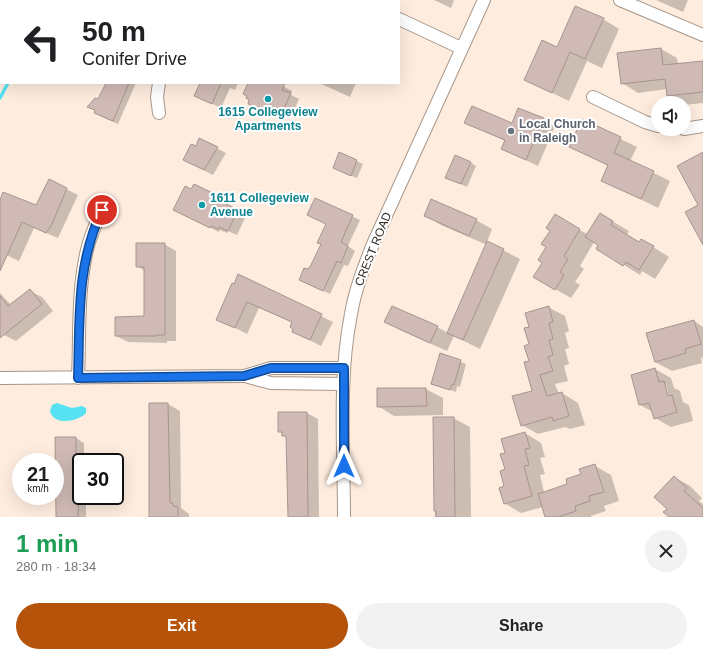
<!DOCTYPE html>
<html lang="en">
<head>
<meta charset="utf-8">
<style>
  :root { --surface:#fff; --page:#f2f2f2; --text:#202124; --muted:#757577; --accent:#b45309 }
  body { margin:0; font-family:Arial,sans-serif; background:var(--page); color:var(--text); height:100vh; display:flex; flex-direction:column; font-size:15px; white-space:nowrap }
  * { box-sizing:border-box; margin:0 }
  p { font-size:13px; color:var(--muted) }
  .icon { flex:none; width:22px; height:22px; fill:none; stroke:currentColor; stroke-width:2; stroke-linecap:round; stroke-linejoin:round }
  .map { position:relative; height:517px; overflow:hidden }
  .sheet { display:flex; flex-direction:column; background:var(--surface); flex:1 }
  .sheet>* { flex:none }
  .banner { position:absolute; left:0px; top:0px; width:400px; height:84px; box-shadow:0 4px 16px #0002; background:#fff; color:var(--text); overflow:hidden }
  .fabs { position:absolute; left:651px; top:96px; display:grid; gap:8px }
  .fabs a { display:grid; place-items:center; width:40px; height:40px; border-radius:50%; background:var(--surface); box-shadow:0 4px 16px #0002; font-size:20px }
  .speed { position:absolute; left:12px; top:453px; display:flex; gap:8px; font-size:20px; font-weight:700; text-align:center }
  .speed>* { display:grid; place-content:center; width:52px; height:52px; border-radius:50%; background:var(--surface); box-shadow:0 4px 16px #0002; line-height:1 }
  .speed small { font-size:10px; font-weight:400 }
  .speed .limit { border:2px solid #111; border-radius:6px; background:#fff; color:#111 }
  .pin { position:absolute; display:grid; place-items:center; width:34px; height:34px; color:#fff; margin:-17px; border:2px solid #fff; border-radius:50%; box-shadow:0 1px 4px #0007 }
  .me { position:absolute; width:44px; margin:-22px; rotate:0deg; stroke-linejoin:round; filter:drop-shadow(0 0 3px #0008) }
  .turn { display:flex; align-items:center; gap:14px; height:84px; padding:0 16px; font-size:18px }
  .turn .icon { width:52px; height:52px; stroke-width:2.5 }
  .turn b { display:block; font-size:28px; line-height:34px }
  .round { display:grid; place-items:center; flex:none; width:42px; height:42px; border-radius:21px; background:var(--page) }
  .overview { display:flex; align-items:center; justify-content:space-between; height:68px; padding:0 16px }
  h1 { font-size:24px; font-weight:800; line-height:30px; color:#1e9e55 }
  .action { display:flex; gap:8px; margin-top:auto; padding:8px 16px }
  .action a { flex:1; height:46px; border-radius:24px; background:var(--accent); color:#fff; font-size:16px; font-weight:800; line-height:46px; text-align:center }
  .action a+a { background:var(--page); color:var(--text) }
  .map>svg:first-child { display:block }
</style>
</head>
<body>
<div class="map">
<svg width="703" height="517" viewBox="0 0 703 517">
  <rect width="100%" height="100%" fill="#feeddf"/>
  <path fill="#57e2f3" d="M57 403 72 408 82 406 86 408V413C78 422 53 426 50 411L52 405Z"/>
  <path fill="#0003" fill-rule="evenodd" d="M231 0H297L299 1H233Z
    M434 0H454L451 8Z
    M656 0H688L683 12Z
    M603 19 619 29 602 68 587 61 569 101 525 80 557 48Z
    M661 49 677 58 678 64 703 62V103L684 105 668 95 667 89 638 93 622 83Z
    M107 83H136L118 124 100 116 99 101Z
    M202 83H238L235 90 230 88 221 108 196 96Z
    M249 83H277L292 91 291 95 299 99 291 117 284 116 282 119 249 103 250 100Z
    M319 83H356L350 97Z
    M543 119 555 126 538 166 502 149 505 141 466 123 512 124Z
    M582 120 637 147 630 161 670 181 658 208 602 180 608 166 571 147Z
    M200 140 226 153 213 175 184 160 196 148Z
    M339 153 363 164 357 178 340 171Z
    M470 162 476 166 467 187 452 180Z
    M50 181 78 195 58 238 34 228 19 261 0 252V202L37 206Z
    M191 190 220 198 229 203 227 206 246 216 237 235 228 231 227 233 220 230 219 232 183 214Z
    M315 199 360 220 348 246 355 251 348 266 344 265 330 294 300 280 308 270 322 245 318 243 327 224Z
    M600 214 629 231 627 235 640 243 642 240 669 257 655 279 642 271 640 275 624 265 597 249 599 245 594 242 580 266 584 269 575 282 580 285 571 298 555 289 571 225 587 234Z
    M425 215 476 220 492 229 487 242 520 259 480 349 454 336 447 351 402 331 386 322 437 327 448 333 487 245 441 225Z
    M164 244 176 251V341H167V343L128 342 116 336 145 316V271L137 266Z
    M239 275 333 322 321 346 293 332 294 329 293 323 259 308 247 334 218 319Z
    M30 291 42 297 53 311 16 341 4 335 0 330V293L11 305Z
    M548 307 565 316 569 331 565 333 569 348 565 349 569 364 564 366 568 381 555 384 559 394 562 393 578 403 585 425 570 429 565 427 538 434 522 425 533 391 530 362V328Z
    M694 321 703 327V357L701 358 702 363 672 371 655 362Z
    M440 354 466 364 460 387 457 386 456 392 432 383Z
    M655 369 671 378 674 388 680 391 683 402 689 405 693 421 671 427 655 418 653 412 640 405 632 375ZM664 385H666L670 401H668Z
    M378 389H426L443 398V415L394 416 378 406Z
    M168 404 180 411 181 508 189 514V517H150Z
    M307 413 318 419 319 517H289L287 437 279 431Z
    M434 418H453L470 427 471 517H435Z
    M525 433 541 443 545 457 540 458 545 474 540 475 544 492 568 484 595 466 611 475 619 501 604 506 606 511 591 516V517H546L543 507 521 513 504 503 506 454Z
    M56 438H76L84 443V462H81V496H86V517H57Z
    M674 477 690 486 702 498 699 501 703 504V517H670L668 509Z"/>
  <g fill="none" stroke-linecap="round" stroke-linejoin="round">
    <path stroke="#57e2f3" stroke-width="3.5" d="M48 1 49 0
      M0 98 8 83"/>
  </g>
  <path fill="#d0bab6" stroke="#a9938f" d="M575 6 604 18 585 59 570 52 552 93 524 80 542 40 557 47Z
    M661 48 663 65 703 61V92L667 96 665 79 621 84 617 53Z
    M106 83H129L113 121 94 113 95 110 87 107 95 98 98 99Z
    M200 83H221L212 104 194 96Z
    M248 83H285L282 90 291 93 282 113 275 112 273 115 248 104 249 100 246 98 247 96 243 94Z
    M472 106 512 123 518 108 544 118 526 160 501 149 505 140 464 123Z
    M582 119 621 137 614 153 654 171 641 199 601 181 608 165 569 147Z
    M199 138 218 147 204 170 183 160 191 144 196 146Z
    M339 152 357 160 351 176 333 168Z
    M703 152V245L685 212 698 205 677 166Z
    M455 155 471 162 461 184 445 178Z
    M49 179 67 188 52 224 46 233 22 222 0 271V200L3 192 36 205Z
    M194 184 221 197 219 200 238 210 228 231 219 227 218 229 211 226 210 228 173 210 185 186 191 189Z
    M315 198 353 215 341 242 348 246 341 263 337 261 323 291 299 280 304 268 308 269 311 265 321 244 317 243 326 224 307 215Z
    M431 199 477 219 469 236 424 216Z
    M600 213 613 221 611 225 639 242 641 239 654 246 639 270 626 262 623 266 596 249 598 245 585 237Z
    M555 214 580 229 564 256 568 259 560 272 564 275 555 290 533 277 542 263 538 260 546 247 541 244 550 231 546 228Z
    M487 241 504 249 463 340 447 333Z
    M136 243H165V335H156V336H115V317L144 316V267H136Z
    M238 274 322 314 310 340 292 332 293 329 290 327 292 322 247 302 235 328 216 320 232 283 234 284Z
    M30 289 42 304 0 338V296L8 306Z
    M392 306 438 326 430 343 384 322Z
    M549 306 553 322 549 323 553 339 549 340 553 355 548 357 553 371 540 375 547 396 562 392 569 416 553 421 552 417 521 426 512 396 532 391 524 362 529 361 524 346 529 344 524 328 529 327 525 313Z
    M694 320 701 344 685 349 686 353 655 362 646 333Z
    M440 353 461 360 454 385 452 384 450 390 431 384Z
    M655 368 659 382 664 381 668 396 672 395 677 412 654 419 649 403 639 405 631 375Z
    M377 388H426L427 406 377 407Z
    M149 403H168L170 503H173V506L178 507V517H149Z
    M278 412H307L308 517H288L286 436H282V432H278Z
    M433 417H454L455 517H436V511H434Z
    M525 432 530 448 525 449 529 465 524 466 532 496 504 504 499 488 504 486 500 471 505 469 500 454 505 453 501 439Z
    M55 437H76V470L77 476H80L78 517H56Z
    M595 464 604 492 589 496 590 501 575 506 576 511 558 517H545L538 494 567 484 566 479 581 474 579 469Z
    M674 476 687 488 684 491 703 508V517H669L663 512 667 509 654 497Z"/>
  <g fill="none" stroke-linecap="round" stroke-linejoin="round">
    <g stroke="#a69689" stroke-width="14">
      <path id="minor" d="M359 0 361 1
        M620 0 703 35
        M197 1 198 0
        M399 19 461 48
        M593 97 645 122 658 126
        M159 113 157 97 159 83
        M684 129 703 126
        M245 376 271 383 343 384
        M0 378 244 376 271 368H344
        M78 378C80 335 77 288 88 246 92 231 99 217 105 203
        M344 517C344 450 338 380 351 314 355 290 364 267 373 244L484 0"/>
    </g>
    <use href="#minor" stroke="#fff" stroke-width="12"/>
  </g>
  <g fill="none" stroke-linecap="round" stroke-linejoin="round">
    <g stroke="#114b97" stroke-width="10">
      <path id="route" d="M102 210C76 266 80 319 78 378L244 376 271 368H344V466"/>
    </g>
    <use href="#route" stroke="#1a73e8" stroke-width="7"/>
  </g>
  <g fill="#0f9aa8" stroke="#fff" stroke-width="1.5">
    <circle cx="268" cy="99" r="4"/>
    <circle cx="202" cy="205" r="4"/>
  </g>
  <circle fill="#6b7280" stroke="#fff" stroke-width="1.5" cx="511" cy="131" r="4"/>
  <g text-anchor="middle" stroke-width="4" stroke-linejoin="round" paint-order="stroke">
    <g font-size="12" font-weight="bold" fill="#0d838f" stroke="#fff">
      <text x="268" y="116">1615 Collegeview<tspan x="268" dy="14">Apartments</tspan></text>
      <text x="210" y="202" text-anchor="start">1611 Collegeview<tspan x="210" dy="14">Avenue</tspan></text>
    </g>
    <g font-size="12" font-weight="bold" fill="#5b616d" stroke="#fff" text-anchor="start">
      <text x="519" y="128">Local Church<tspan x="519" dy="14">in Raleigh</tspan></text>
    </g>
    <g font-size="12" fill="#37312b" stroke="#fff">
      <text transform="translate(373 249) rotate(-68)" y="4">CREST ROAD</text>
    </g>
  </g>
</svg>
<div class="fabs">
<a><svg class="icon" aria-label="sound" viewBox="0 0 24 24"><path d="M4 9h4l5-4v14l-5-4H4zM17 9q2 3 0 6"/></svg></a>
</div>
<div class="speed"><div>21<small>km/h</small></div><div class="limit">30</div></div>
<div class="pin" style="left:102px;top:210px;background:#d93025"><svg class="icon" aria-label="arrive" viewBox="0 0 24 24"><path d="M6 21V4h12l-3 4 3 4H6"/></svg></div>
<svg class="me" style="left:344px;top:466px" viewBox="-20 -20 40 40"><path d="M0-17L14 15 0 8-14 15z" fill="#1a73e8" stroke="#fff" stroke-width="4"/></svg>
<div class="banner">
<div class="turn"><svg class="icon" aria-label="left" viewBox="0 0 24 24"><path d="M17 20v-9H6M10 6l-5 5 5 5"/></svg><div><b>50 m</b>Conifer Drive</div></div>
</div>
</div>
<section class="sheet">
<div class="overview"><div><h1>1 min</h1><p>280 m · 18:34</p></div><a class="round"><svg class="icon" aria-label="close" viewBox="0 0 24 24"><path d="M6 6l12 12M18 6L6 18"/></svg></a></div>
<div class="action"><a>Exit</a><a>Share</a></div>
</section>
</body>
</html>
